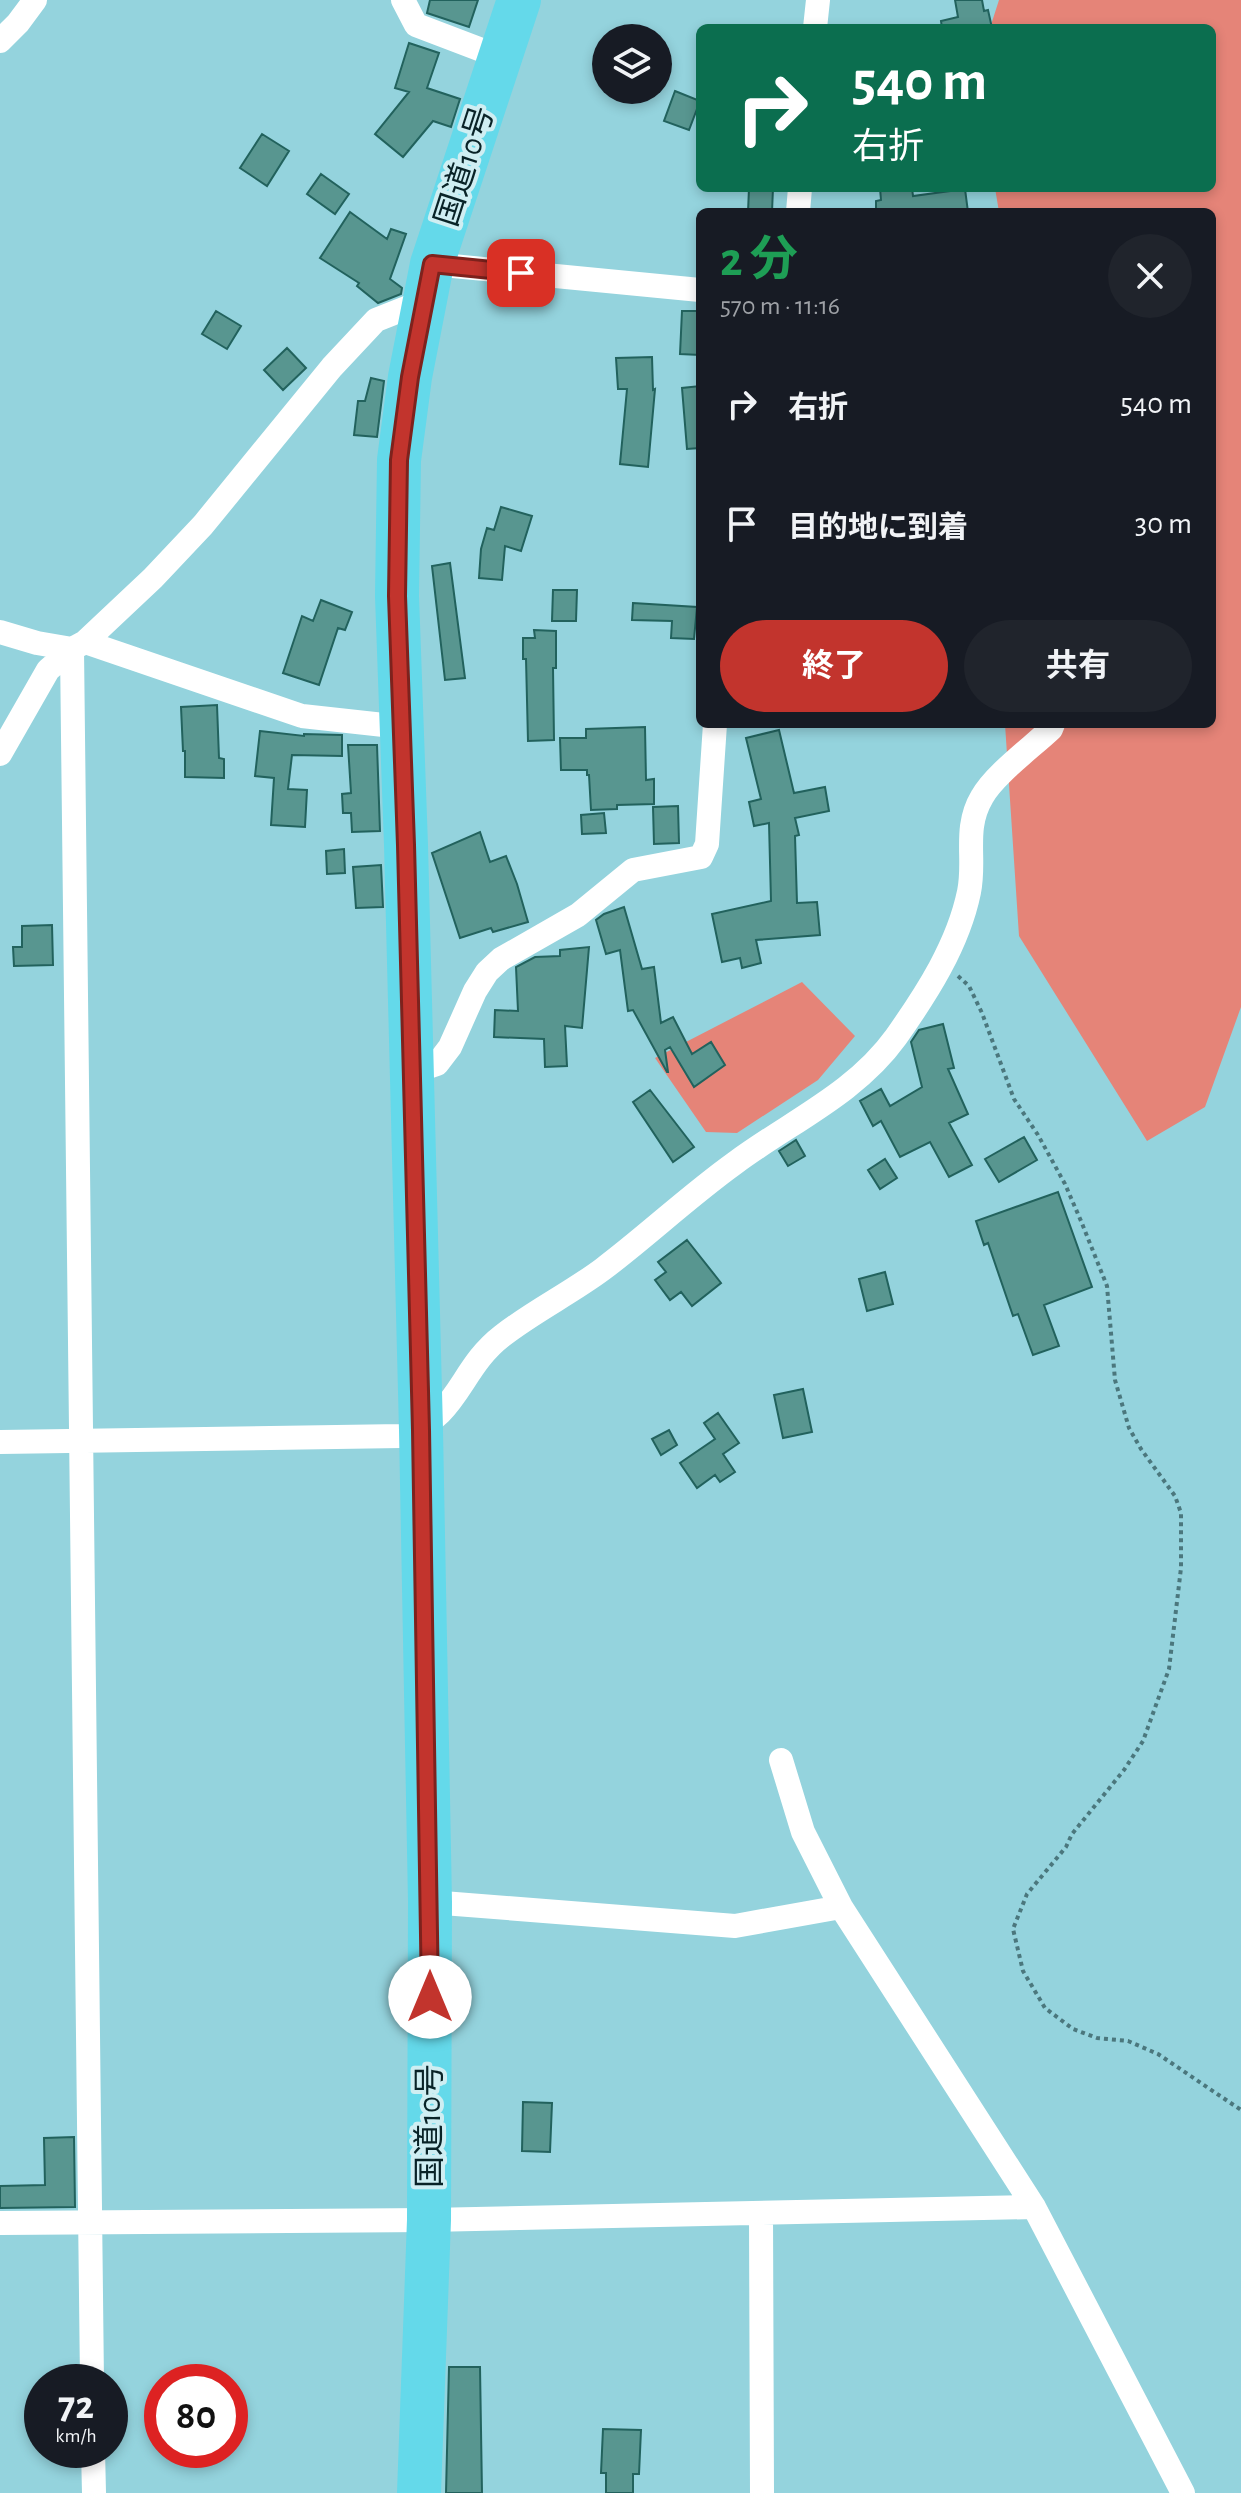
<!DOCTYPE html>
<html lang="ja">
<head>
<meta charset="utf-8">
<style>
  :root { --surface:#171b24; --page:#20242c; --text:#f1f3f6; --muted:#9ea1a6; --accent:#c2342d }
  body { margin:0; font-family:"Alegreya Sans","Noto Sans JP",sans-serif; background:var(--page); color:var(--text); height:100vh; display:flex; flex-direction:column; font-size:30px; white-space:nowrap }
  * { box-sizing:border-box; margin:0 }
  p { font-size:26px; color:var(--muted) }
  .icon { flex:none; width:44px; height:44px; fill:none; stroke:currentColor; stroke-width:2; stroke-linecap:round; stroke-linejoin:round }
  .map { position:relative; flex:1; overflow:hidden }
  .drawer { position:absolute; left:696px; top:208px; width:520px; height:520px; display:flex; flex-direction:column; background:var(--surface); border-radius:12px; box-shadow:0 4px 12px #0003 }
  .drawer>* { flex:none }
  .hud { position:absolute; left:696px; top:24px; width:520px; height:168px; border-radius:12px; box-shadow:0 4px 12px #0003; background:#0b6e4f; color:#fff; overflow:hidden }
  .tools { position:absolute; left:592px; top:24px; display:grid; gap:16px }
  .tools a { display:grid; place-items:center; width:80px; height:80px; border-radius:50%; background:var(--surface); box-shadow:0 4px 12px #0003; font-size:40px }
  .speed { position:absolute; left:24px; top:2364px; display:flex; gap:16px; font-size:40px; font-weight:700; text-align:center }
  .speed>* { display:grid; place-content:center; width:104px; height:104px; border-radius:50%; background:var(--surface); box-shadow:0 4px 12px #0003; line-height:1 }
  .speed small { font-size:20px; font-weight:400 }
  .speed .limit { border:12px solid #d22; background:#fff; color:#111 }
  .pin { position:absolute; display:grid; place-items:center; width:68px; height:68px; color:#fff; margin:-34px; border-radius:16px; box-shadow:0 4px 12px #0006 }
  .me { position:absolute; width:88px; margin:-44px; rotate:0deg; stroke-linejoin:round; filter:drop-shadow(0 0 6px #0008) }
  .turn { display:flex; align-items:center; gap:28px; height:168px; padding:0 24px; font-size:36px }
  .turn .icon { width:104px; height:104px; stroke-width:2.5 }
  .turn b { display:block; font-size:56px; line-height:68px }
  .round { display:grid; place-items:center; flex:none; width:84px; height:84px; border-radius:42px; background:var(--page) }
  .overview { display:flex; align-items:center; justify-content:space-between; height:136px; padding:0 24px }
  h1 { font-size:48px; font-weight:700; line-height:60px; color:#1e9e55 }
  .action { display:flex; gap:16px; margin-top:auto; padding:16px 24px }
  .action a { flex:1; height:92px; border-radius:48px; background:var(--accent); color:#fff; font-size:32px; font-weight:700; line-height:92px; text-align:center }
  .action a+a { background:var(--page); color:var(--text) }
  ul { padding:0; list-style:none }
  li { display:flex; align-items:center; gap:24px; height:120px; padding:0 24px }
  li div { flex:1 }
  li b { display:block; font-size:30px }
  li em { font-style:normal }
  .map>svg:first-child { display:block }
</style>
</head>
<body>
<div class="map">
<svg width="1241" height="2493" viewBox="0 0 1241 2493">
  <rect width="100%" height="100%" fill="#94d3dd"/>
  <path fill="#e58478" d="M999 0H1241V1007L1205 1107 1147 1141 1019 936 1005 724H1212V212H999L995 188H1212V28H990Z
    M802 982 855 1036 818 1080 737 1133 706 1132 655 1058Z"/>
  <path fill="#589690" stroke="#22625d" stroke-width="2" d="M430 0H478L469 27 427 13Z
    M955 0H982L984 11 988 10 992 28H942L941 21 958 17Z
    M409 43 439 53 427 88 460 99 451 127 433 121 403 157 375 134 409 92 395 88Z
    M675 91 700 101 689 130 664 121Z
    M262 134 289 151 267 186 240 168Z
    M321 174 349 194 335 214 307 194Z
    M749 188H773L772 212H748Z
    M880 188H912L913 196 965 189 968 212H876V201L881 200Z
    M350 212 387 239 391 229 406 234 390 279 402 288 401 294 378 303 357 286 359 283 320 258Z
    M216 311 241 326 227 349 202 334Z
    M682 311H700V355L680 354Z
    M287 348 306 368 283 390 264 370Z
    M652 357 653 390 655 389 648 467 620 464 627 389H618L616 358Z
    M371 378 384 381 377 437 354 435 358 401H365Z
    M700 386V448L687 449 682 388Z
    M501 507 532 516 521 551 505 546 502 580 479 578 481 549 487 528 494 530Z
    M450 563 465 678 445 680 432 566Z
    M553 590H577L576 621H552Z
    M321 600 352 612 345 630 338 628 319 685 283 673 302 616 313 621Z
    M633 603 697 607 694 639 671 638 672 621 632 620Z
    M534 630 556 631V668H553L554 740 528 741 526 659H523V638H535Z
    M217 705 219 758 224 759V778L185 777V751H183L181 707Z
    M645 727 646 780 654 779V804L617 805V809L591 810 589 775H587V770H561L560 738H586V729Z
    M779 730 794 793 825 787 829 811 795 818 799 835 795 836 797 903 817 902 820 935 756 940 761 963 742 968 740 958 722 962 712 914 771 901 769 823 754 826 749 802 761 799 746 738Z
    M260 731 304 736V734L342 735V756L292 755 288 789 307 790 305 827 271 825 274 778 255 776Z
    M348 745H377L380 831 352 832 351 813H343L342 794 351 793Z
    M678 806 679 843 654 844 653 807Z
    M604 813 606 833 582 834 581 815Z
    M480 832 490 862 506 856 517 884 528 922 493 932 491 928 460 938 432 853Z
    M344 849 345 873 327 874 326 851Z
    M381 865 383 907 356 908 353 867Z
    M624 907 642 969 654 967 661 1023 673 1017 692 1054 711 1042 725 1065 694 1087 670 1047 665 1050 668 1072H667L633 1010 628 1011 620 950 606 954 596 920 604 914Z
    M52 925 53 965 14 966 13 947H22V926Z
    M589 947 582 1028 565 1026 567 1066 545 1067 544 1039 494 1037 495 1010 518 1011 516 967 535 957 560 956V950Z
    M943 1024 954 1068 948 1069 968 1114 949 1123 972 1165 949 1177 930 1142 900 1157 881 1121 873 1126 860 1101 881 1089 890 1106 922 1087 911 1042 919 1030Z
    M650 1090 694 1147 673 1162 633 1102Z
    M1024 1137 1037 1160 999 1182 985 1159Z
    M796 1140 805 1156 788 1166 779 1151Z
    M885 1159 897 1178 880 1189 868 1170Z
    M1058 1192 1092 1287 1044 1305 1059 1346 1033 1355 1018 1314 1013 1316 988 1243 984 1245 976 1221Z
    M687 1240 721 1283 692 1306 681 1292 670 1300 655 1280 666 1272 658 1262Z
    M885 1272 893 1304 867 1311 859 1279Z
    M803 1389 812 1432 783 1438 774 1395Z
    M718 1413 739 1443 723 1454 735 1472 720 1482 715 1475 697 1488 680 1463 715 1439 704 1423Z
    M669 1430 677 1445 661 1455 652 1439Z
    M523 2102 552 2103 550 2152 522 2151Z
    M74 2137 75 2207 0 2208V2186L45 2185 44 2138Z
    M449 2367H480L482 2493H446Z
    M603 2429 641 2430 639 2474H633V2493H606V2473H601Z"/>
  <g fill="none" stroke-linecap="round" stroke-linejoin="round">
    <path stroke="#4b777d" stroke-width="4" stroke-dasharray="4 4" stroke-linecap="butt" d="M958 976 969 986 982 1013 1014 1099 1038 1135 1065 1184 1081 1221 1107 1286 1115 1380 1129 1428 1141 1449 1175 1496 1181 1513V1568L1169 1669 1143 1741 1124 1770 1072 1834 1066 1847 1027 1894 1013 1929 1023 1971 1045 2008 1073 2029 1097 2038 1128 2041 1158 2054 1241 2110"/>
    <path stroke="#fff" stroke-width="24" d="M403 0 416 25 500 57
      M815 28 818 0
      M0 41 18 23 35 0
      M798 212 800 188
      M432 264 700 290
      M0 632 37 643 72 649
      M85 642 302 716 402 727
      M72 649 92 2382
      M0 754 48 670 72 649 85 642 153 578 203 525 332 367 376 320 424 301
      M411 1073 437 1064 450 1047 475 991 487 972 501 959 578 915 633 870 701 857 707 844 715 724
      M0 1442 402 1436C459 1417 459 1369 502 1336 534 1311 571 1293 603 1269 648 1235 689 1196 735 1163 790 1122 855 1094 896 1037 927 993 958 945 969 892 976 859 963 829 982 797 994 775 1032 747 1051 729L1053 724
      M781 1760 803 1832 841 1907 1034 2207 1183 2493
      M430 1902 735 1926 841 1907
      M761 2214 762 2493
      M0 2223 429 2220 1034 2207
      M93 2450 94 2493"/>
    <path stroke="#64d9ea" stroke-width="44" d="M419 2493 429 2220 430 1902 421 1430 406 845 397 596 399 460 410 377 432 264 519 0"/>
  </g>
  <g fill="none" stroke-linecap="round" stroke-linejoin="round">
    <g stroke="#7e221d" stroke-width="20">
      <path id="route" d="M430 1997 421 1430 406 845 397 596 399 460 410 377 432 264 521 273"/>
    </g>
    <use href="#route" stroke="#c2342d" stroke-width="14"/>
  </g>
  <g text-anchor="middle" stroke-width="8" stroke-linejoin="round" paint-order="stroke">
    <g font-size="32" fill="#092327" stroke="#cfeef2">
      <text transform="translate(464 166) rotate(-72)" y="11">国道10号</text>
      <text transform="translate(429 2126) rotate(-90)" y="11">国道10号</text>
    </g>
  </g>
</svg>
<div class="tools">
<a><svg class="icon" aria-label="layers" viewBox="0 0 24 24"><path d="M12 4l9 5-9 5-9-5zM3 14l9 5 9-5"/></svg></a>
</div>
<div class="speed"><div>72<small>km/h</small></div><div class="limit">80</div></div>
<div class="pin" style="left:521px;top:273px;background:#d93025"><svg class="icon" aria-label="arrive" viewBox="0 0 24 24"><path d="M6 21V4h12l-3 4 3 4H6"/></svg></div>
<svg class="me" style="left:430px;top:1997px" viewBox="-20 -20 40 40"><circle r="19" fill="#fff"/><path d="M0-13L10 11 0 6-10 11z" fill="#c2342d"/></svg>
<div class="hud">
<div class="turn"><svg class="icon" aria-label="right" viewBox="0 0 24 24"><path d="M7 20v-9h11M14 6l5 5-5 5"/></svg><div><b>540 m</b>右折</div></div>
</div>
<section class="drawer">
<div class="overview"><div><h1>2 分</h1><p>570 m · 11:16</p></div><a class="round"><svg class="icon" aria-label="close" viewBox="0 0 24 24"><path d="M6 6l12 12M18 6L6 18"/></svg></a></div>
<ul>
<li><svg class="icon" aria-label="right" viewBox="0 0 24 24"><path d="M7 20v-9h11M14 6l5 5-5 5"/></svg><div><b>右折</b></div><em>540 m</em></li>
<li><svg class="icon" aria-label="arrive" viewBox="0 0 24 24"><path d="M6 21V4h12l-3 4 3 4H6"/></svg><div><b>目的地に到着</b></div><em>30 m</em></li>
</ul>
<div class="action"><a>終了</a><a>共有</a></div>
</section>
</div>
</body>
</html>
